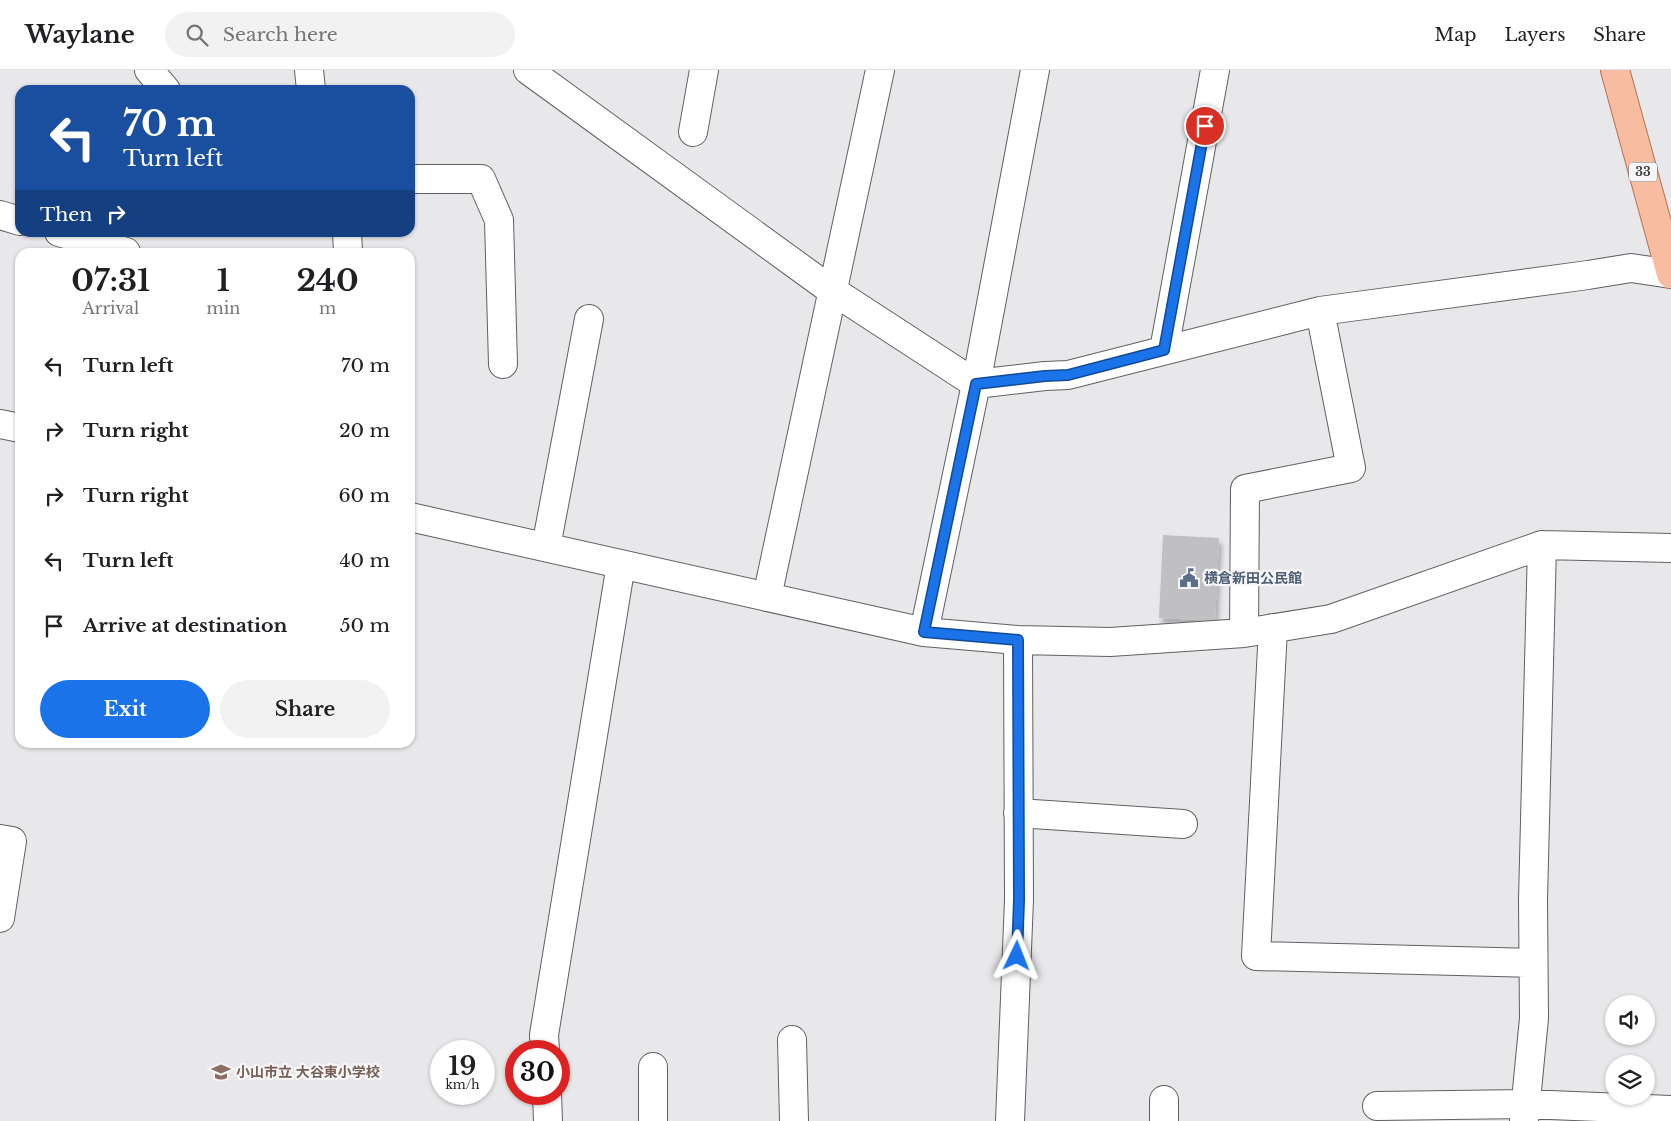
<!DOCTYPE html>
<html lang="en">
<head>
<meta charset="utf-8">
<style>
  :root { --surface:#fff; --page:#f2f2f2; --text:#202124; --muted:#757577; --line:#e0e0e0; --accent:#1a73e8 }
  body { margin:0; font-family:"Libre Baskerville","Noto Sans JP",serif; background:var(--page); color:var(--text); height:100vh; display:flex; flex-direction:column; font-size:19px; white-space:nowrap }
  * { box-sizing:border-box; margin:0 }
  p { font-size:16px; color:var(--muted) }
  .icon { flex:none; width:28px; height:28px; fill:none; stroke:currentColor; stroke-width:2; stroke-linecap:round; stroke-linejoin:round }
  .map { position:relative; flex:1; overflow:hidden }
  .details { position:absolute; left:15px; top:178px; width:400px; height:500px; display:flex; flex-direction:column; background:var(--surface); border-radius:15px; box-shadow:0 1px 4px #0004 }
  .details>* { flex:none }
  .top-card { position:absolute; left:15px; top:15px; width:400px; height:152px; border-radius:15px; box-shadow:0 1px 4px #0004; background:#1a4fa0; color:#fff; overflow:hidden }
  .buttons { position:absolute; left:1605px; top:925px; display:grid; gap:10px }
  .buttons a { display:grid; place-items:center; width:50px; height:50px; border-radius:50%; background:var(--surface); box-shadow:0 1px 4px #0004; font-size:25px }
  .speed { position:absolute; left:430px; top:970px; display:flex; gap:10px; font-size:25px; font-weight:700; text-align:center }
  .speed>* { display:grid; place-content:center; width:65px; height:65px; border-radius:50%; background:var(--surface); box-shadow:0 1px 4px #0004; line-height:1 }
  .speed small { font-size:12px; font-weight:400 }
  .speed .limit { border:8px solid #d22; background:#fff; color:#111 }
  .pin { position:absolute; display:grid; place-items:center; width:42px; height:42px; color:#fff; margin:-21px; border:2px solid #fff; border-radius:50%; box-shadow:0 1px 5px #0007 }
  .me { position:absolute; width:55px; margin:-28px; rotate:2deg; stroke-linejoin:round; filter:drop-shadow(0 0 4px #0008) }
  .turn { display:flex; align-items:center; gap:18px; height:105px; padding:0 25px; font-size:22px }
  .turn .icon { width:65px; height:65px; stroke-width:2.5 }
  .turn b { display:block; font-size:35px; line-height:42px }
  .then { display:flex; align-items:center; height:48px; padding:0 25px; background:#0003; gap:10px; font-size:19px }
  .eta { display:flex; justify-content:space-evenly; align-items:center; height:85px; text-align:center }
  .eta b { font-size:30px; font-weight:700; line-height:35px }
  .cta { display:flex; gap:10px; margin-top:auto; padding:10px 25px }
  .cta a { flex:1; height:58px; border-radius:30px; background:var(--accent); color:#fff; font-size:20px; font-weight:700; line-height:58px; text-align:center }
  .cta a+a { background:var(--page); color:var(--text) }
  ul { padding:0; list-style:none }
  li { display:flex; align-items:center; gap:15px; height:65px; padding:0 25px }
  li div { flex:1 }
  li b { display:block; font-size:19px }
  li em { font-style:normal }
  header { display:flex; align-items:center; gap:30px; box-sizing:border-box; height:70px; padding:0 25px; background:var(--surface); border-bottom:1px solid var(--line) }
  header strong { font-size:24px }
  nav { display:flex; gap:28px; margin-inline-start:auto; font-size:18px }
  .search { width:350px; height:45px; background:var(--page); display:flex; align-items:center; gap:12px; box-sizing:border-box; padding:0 18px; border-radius:28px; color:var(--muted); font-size:19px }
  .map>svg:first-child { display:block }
</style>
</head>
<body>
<header>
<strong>Waylane</strong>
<div class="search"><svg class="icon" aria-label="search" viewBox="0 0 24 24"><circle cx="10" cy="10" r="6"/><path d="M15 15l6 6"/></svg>Search here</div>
<nav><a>Map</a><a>Layers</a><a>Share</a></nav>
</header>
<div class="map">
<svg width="1671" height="1051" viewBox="0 0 1671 1051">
  <defs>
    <filter id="shadow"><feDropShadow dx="3" dy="5.5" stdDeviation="2.5" flood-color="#0004"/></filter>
  </defs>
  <rect width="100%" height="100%" fill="#e8e8eb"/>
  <path fill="#c0c0c2" filter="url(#shadow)" d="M1163 465 1219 468 1215 551 1159 548Z"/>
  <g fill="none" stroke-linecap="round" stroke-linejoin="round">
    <g stroke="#5f6062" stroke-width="30">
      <path id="minor" d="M149 0 166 20
        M309 0 311 20
        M528 0 824 215 976 314 1045 306 1068 305 1320 241 1588 205 1631 198 1671 204
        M693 62 704 0
        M410 109H481L499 150 503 294
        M0 145 20 151
        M59 162 126 182
        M347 162 348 182
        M1164 280 1215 0
        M0 354 20 358
        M410 447 924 562 1018 570 1110 572 1244 563 1331 549 1542 475 1671 478
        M546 477 589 249
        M767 527 880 0
        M1273 558 1256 886 1533 893
        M924 562 976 314 1035 0
        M1244 563 1245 419 1351 398 1320 241
        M1018 743 1183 754
        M0 769 12 771 0 848
        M792 970 794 1051
        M545 981 544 965 621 494
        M653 997V1051
        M547 1024 548 1051
        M1377 1036 1526 1034 1671 1040
        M1010 1051 1019 830 1018 570
        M1164 1051V1030
        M1524 1051 1534 948 1533 830 1542 475"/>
    </g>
    <g stroke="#b37154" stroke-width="30">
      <path id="major" d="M1615 0 1671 204"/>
    </g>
    <use href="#minor" stroke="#fff" stroke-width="28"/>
    <use href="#major" stroke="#f8bca0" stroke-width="28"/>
  </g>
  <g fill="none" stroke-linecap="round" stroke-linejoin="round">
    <g stroke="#114b97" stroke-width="12">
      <path id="route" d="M1017 886 1019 830 1018 570 924 562 976 314 1045 306 1068 305 1164 280 1205 56"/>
    </g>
    <use href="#route" stroke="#1a73e8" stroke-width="9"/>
  </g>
  <defs>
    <g id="civic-bare" transform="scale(1.5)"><path d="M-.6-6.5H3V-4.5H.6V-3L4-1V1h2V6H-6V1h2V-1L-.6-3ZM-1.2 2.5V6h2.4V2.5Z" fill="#5c6f8a" stroke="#f6f6f8" stroke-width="2.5" paint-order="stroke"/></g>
    <g id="school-bare" transform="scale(1.5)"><path d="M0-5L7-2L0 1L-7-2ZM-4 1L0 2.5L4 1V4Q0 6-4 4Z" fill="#8d6e63" stroke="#f6f6f8" stroke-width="2.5" paint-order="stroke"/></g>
  </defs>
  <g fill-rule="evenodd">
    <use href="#civic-bare" x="1189" y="508"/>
    <use href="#school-bare" x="221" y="1002"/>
  </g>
  <g text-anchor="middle" stroke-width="4.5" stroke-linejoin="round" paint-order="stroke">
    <rect fill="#f6f6f8" stroke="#727274" stroke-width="1" x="1629" y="92.5" width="28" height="19" rx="4"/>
    <g font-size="12" font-weight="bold" fill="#3a3a3b">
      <text x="1643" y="106">33</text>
    </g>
    <g font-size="14" font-weight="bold" fill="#4e5e75" stroke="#f6f6f8" text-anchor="start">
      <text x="1204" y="513">横倉新田公民館</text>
    </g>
    <g font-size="14" font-weight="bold" fill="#785e54" stroke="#f6f6f8" text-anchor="start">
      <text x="236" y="1007">小山市立 大谷東小学校</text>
    </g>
  </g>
</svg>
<div class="buttons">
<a><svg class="icon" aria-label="sound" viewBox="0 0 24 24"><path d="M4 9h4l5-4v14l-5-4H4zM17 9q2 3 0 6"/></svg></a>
<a><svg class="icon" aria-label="layers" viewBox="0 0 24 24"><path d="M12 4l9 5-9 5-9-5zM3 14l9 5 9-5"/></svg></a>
</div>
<div class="speed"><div>19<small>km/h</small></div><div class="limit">30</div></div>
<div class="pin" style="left:1205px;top:56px;background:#d93025"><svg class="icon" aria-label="arrive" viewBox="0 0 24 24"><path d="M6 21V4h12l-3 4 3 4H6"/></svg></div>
<svg class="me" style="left:1017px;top:886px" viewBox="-20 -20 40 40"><path d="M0-17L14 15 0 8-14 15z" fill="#1a73e8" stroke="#fff" stroke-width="4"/></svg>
<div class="top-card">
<div class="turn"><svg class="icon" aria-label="left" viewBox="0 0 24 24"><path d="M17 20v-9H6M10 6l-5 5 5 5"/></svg><div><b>70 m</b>Turn left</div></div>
<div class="then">Then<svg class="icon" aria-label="right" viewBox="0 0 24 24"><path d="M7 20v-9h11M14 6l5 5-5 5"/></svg></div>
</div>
<section class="details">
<div class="eta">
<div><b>07:31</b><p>Arrival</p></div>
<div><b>1</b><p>min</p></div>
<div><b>240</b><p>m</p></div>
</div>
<ul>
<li><svg class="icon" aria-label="left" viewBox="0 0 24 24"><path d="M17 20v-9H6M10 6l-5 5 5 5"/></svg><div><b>Turn left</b></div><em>70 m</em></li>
<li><svg class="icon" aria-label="right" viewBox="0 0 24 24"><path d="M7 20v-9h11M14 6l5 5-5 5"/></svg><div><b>Turn right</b></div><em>20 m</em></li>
<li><svg class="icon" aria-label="right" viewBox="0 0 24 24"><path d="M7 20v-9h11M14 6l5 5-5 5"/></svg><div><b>Turn right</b></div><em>60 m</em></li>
<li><svg class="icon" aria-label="left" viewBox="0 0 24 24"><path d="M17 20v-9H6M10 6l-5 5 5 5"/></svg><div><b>Turn left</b></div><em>40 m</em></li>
<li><svg class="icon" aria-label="arrive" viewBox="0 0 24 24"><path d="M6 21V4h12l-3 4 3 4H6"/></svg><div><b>Arrive at destination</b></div><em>50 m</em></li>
</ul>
<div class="cta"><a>Exit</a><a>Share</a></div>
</section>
</div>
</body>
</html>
